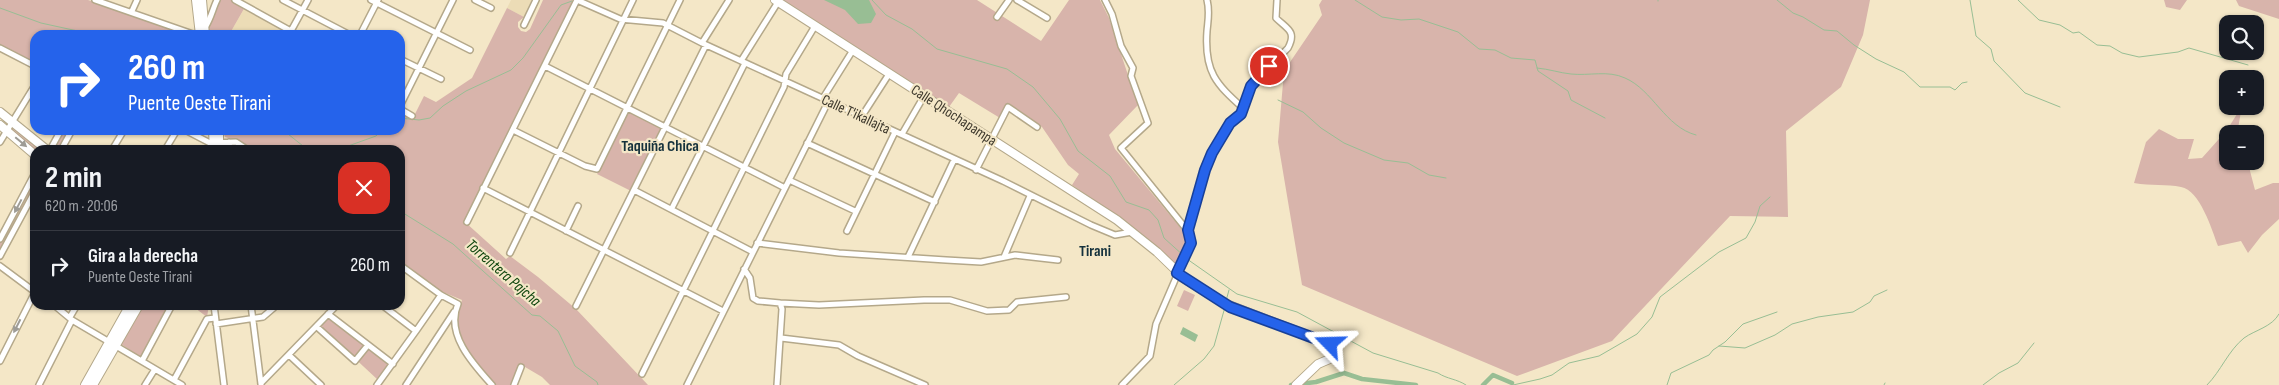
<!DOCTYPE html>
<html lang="es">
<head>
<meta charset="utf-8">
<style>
  :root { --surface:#171b24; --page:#242831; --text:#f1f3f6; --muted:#9ea1a6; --line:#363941 }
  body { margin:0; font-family:"Sofia Sans Condensed",sans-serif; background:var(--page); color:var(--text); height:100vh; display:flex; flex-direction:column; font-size:19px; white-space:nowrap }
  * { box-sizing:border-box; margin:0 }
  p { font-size:16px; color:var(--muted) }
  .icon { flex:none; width:28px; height:28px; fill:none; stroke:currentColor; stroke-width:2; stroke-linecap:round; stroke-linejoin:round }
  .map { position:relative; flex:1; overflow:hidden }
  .details { position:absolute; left:30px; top:145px; width:375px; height:165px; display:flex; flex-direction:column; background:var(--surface); border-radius:15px; box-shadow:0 1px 4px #0004 }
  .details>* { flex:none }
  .guide { position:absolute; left:30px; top:30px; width:375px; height:105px; border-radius:15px; box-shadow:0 1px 4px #0004; background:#2563eb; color:#fff; overflow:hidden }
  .buttons { position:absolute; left:2219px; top:15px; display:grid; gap:10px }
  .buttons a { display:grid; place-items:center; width:45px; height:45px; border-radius:10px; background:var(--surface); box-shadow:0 1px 4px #0004; font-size:25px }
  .pin { position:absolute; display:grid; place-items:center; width:42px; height:42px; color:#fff; margin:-21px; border:2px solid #fff; border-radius:50%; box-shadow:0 1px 5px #0007 }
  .me { position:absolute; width:55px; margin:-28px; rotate:292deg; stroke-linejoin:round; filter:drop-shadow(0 0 4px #0008) }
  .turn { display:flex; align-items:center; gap:18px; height:105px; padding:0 15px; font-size:22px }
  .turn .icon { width:65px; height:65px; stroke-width:2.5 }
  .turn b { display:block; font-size:35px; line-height:42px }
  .round { display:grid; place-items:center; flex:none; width:52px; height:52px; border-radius:15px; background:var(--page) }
  .summary { display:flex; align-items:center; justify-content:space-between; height:85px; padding:0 15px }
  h1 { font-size:30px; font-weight:700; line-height:38px }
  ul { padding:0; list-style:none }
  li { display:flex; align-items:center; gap:15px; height:70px; padding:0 15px; border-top:1px solid var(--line) }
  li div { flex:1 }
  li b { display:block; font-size:19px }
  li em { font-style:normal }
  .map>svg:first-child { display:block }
</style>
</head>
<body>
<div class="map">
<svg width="2279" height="385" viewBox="0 0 2279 385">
  <rect width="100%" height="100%" fill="#f4e7c7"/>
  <path fill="#ecdcb6" d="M511 0H532L524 17 507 8Z
    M244 9H248L293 35H229Z"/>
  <path fill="#d8b4ab" d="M0 0H88L191 35H35V63L0 48Z
    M220 0H232L245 7 229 35H209V25Z
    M543 0H572V3L465 222 506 259 510 256 538 277 576 309 648 385H550L542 377 520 364 512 385H494C481 369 457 342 457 320 457 314 460 307 462 300L438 290 400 262V150H251L240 142 225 137 222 130H400V112L413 118 424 96 436 102 472 78 507 8 524 17 518 22V27L521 31 526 32 530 29Z
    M781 0H977L1041 41 1069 0H1100L1109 18 1138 105 1109 135 1115 149 1184 232 1186 249 1176 269 1137 231 1072 185 1079 174 1068 165 1042 127 1007 104 1000 118 959 93 949 107 870 59Z
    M1322 0H1870L1863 35 1841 87 1786 131 1788 217 1730 216 1612 341 1517 376 1302 285 1278 142 1284 71 1322 15 1319 5Z
    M2164 0H2187L2180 10 2166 7Z
    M2236 0H2279V19L2239 6Z
    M2242 106 2237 134H2228V161H2251L2250 171 2255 190 2273 183H2279V219L2262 235 2248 253 2241 241 2218 246C2212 230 2200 190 2181 187 2167 184 2151 186 2134 183L2146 142 2159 129 2178 139H2194L2188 159 2202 158 2227 130Z
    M629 111 663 128 631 191 597 174Z
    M13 127 44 150 35 151 11 131Z
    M63 130H69L58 150H52Z
    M35 177V187L0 252V243Z
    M1184 290 1195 295 1188 311 1177 306Z
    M142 305H170L140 357 121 344Z
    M191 305H209L207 317Z
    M329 317 390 364 378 380 320 326Z"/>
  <path fill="#98be94" d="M824 0H869L876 14 871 23 858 24 845 10Z
    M1183 327 1198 335 1195 342 1180 334Z"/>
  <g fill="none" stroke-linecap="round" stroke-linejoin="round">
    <path stroke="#98be94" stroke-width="1" d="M872 0 886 15 912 29 937 49 1007 69 1033 87 1060 119 1078 151 1110 176 1126 202 1149 210 1158 220 1164 238 1184 256
      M1355 0 1382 17 1401 20 1419 19 1458 32 1479 49 1495 50 1511 58 1535 60 1538 71 1568 91 1571 100 1605 118
      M1777 0 1793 13 1803 17 1824 30 1837 31 1854 45 1876 59 1904 72 1920 87H1950L1955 90 1962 83 1967 82
      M1970 0 1976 36 1991 49 1994 61 2025 93 2060 107
      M2018 0 2039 20 2060 25 2073 33 2079 32 2097 45 2110 46 2122 53 2139 57 2178 52 2189 48 2248 65
      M1658 1V0
      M0 8 41 23 96 35
      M1537 68C1549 69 1560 73 1571 74 1589 76 1608 70 1625 78 1653 90 1665 127 1696 135
      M1278 100 1303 112 1321 128 1344 143 1384 160 1408 163 1429 175 1446 178
      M400 118 419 120 430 118 443 106 466 91 511 70 523 58 561 5 572 1
      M283 130 303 146 312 150
      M337 150 376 136 382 130
      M400 211 453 244 532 315 540 316 558 331 575 366 597 382 598 385
      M1187 259 1237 294 1297 312 1373 353 1438 373C1447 379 1457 379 1466 385
      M1226 301 1229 290
      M1719 346 1745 348 1775 335 1792 324 1818 317 1853 312 1870 302 1874 296 1887 290
      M1174 385 1204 359 1214 346 1225 307
      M1513 385 1540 379 1552 375 1569 363 1599 356 1637 334 1652 317 1660 297 1719 252 1746 238 1755 222 1760 206 1770 197
      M1667 385 1671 373 1709 355 1713 350 1725 342 1743 324 1777 312
      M1884 385 1885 383
      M1983 385 1999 373 2018 363 2034 343
      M2207 385C2221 371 2228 351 2244 338 2255 330 2272 327 2279 314"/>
    <path stroke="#98be94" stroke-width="4.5" d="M1291 385 1316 382 1344 373 1362 379 1416 385
      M1483 385 1493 375 1512 383"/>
    <g stroke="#b4a88a" stroke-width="8">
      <path id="street" d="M95 0 193 34C208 34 211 12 217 0
        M235 0 298 35
        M283 0 350 35
        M371 0 470 50
        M475 0 491 8
        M577 0 620 19 663 23 702 43 1003 181 1091 225 1115 235 1132 232
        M1017 0 1047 18
        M1105 0 1112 14 1121 46 1133 68 1131 76 1148 123 1121 148 1187 230
        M1207 0C1210 11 1208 20 1207 31 1204 72 1216 84 1244 109
        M132 11 137 0
        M997 17 1009 0
        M524 25 536 0
        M291 31 308 0
        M360 35 378 0
        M702 43 729 0
        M0 48 35 66
        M400 59 441 79
        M741 61 778 2
        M545 66 785 188
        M823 98 853 50
        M400 106 453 0
        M400 109 412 116
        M862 116 889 74
        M185 130 210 143 236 142 248 150
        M513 130 585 166 597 169 680 0
        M902 134 924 96
        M0 142 35 85
        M229 142 230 150
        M807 143 935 202
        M50 150 61 130
        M61 150 72 130
        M112 150 124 130
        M165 150 177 130
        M976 170 1008 107 1037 127
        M789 180 855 211
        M483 188 723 311
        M634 190 753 252
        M672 208 745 63
        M467 222 577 0
        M566 231 578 206
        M847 231 895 132
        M0 239 35 173
        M757 243 839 253 946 260 981 262 1015 255 1058 260
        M510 253 633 0
        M0 256 35 191
        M908 257 954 160
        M1004 257 1030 196
        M400 265 441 295 458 304C445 334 473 364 492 385
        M0 266 35 292 0 361
        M744 269 750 278 753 298 758 301 780 303 782 309 777 385
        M780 303 819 305 924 300H950L987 311 1009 310 1017 302 1066 297
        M54 305 72 320 182 385
        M214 305 224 385
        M251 305 261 384
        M576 306 706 45
        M328 314 393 364
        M70 317 77 305
        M216 324 263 317 277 305
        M317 327 355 361 368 345
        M416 331 441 295
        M781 338 839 345 858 356 925 385
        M289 355 321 385
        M142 361 172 305
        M642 374 784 87 786 74 815 26
        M174 380 207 319 215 318
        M261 383 337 305
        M39 385 72 320
        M145 385 155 369
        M377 385 416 331 382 305
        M406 385 454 312
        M514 385 521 367
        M687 385 828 102
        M1122 385 1150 356 1156 324 1191 243 1187 230 1205 170 1212 153 1231 123 1241 114 1251 86 1288 48C1297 31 1287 29 1276 18L1277 0"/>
    </g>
    <g stroke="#b4a88a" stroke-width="10">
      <path id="secondary" d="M196 0 200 35
        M202 0 205 35
        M775 0 1117 220 1157 252 1185 279 1226 304 1330 344 1335 349 1332 358 1318 364 1296 385
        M0 112 47 150
        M0 125 35 155
        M213 130 214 150
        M219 130V150
        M85 385 130 305
        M93 385 139 305"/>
    </g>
    <use href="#street" stroke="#fff" stroke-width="5"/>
    <use href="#secondary" stroke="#fff" stroke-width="8"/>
  </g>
  <defs><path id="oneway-solid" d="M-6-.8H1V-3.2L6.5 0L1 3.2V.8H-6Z" transform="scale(1.25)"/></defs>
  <g fill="#9e9c96">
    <use href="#oneway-solid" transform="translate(21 142) rotate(40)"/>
    <use href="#oneway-solid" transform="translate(18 206) rotate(118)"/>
    <use href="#oneway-solid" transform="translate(17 326) rotate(117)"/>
  </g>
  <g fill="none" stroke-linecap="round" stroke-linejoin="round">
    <g stroke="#184099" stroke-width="12">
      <path id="route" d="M1269 66 1251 86 1241 114 1230 123 1212 153 1205 170 1188 230 1191 243 1177 273 1230 307 1330 344"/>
    </g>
    <use href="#route" stroke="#2563eb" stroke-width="9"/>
  </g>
  <g text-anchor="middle" stroke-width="4.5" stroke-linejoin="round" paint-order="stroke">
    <g font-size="15" fill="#3d382c" stroke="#f4e7c7">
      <text transform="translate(856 114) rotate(25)" y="5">Calle T'ikallajta</text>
      <text transform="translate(954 115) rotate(33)" y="5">Calle Qhochapampa</text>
    </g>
    <g font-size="16" font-weight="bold" fill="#14313c" stroke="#f4e7c7">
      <text x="660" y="151">Taquiña Chica</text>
      <text x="1095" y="256">Tirani</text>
    </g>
    <g font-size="16" font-style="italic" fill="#0e450d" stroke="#f4e7c7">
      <text transform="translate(504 272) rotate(41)" y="6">Torrentera Pajcha</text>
    </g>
  </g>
</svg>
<div class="buttons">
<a><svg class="icon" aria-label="search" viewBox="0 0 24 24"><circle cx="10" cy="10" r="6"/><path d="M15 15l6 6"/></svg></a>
<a>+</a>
<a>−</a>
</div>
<div class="pin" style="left:1269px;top:66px;background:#d93025"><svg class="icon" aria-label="arrive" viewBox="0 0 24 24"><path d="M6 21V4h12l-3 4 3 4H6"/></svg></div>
<svg class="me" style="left:1330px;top:344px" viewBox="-20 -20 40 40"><path d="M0-17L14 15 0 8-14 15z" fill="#2563eb" stroke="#fff" stroke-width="4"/></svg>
<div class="guide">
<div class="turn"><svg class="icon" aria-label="right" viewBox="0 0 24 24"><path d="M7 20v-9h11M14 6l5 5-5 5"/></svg><div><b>260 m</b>Puente Oeste Tirani</div></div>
</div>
<section class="details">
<div class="summary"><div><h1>2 min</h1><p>620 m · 20:06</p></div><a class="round" style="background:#d93025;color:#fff"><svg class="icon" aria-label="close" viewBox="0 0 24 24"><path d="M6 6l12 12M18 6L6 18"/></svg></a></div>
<ul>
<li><svg class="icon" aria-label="right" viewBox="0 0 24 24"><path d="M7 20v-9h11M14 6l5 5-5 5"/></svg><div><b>Gira a la derecha</b><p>Puente Oeste Tirani</p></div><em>260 m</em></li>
</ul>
</section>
</div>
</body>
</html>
